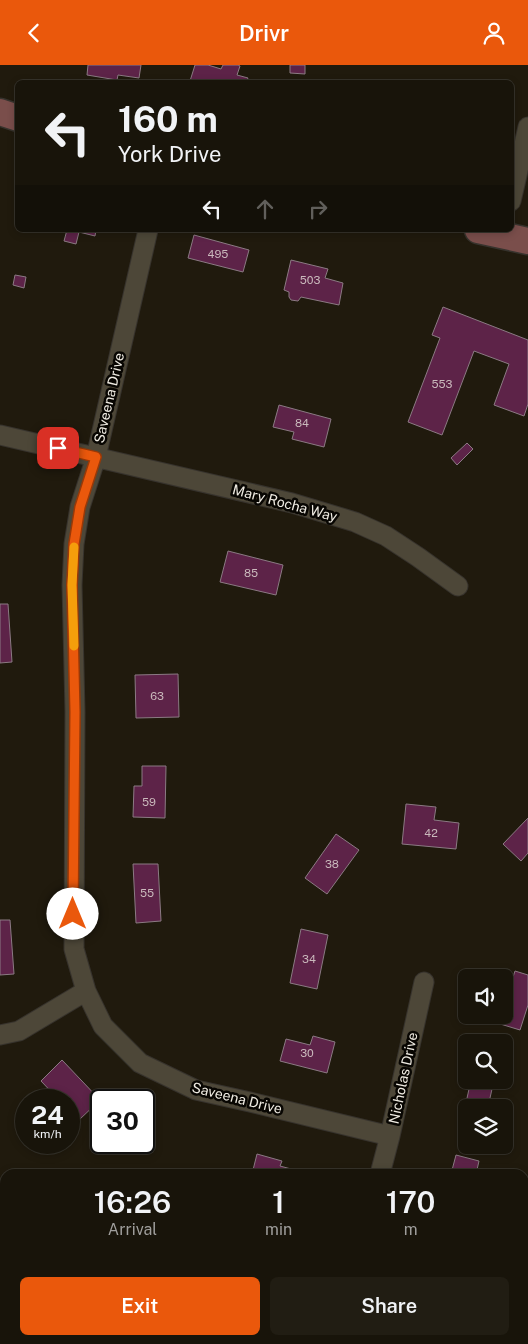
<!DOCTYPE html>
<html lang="en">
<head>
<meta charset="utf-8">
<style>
  :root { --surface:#18140a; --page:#211d13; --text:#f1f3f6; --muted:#9f9e9c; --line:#36332b; --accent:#ea580c }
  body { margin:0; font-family:"Public Sans",sans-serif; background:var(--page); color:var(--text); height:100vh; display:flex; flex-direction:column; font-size:19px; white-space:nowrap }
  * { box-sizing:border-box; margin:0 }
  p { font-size:16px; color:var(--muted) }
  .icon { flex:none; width:28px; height:28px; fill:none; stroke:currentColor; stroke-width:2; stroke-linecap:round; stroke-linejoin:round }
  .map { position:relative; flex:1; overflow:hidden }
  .drawer { position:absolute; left:0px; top:1104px; width:529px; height:176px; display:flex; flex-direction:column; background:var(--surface); border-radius:15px 15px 0 0; box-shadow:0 2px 8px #0003,0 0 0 1px var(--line) }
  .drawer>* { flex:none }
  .hud { position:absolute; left:15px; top:15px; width:499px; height:152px; border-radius:8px; box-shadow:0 2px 8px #0003,0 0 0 1px var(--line); background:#18140a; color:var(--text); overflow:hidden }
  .controls { position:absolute; left:458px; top:904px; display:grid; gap:10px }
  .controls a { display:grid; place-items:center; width:55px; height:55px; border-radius:8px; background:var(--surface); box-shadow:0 2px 8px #0003,0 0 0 1px var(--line); font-size:25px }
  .speed { position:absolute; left:15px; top:1024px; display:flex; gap:10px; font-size:25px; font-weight:700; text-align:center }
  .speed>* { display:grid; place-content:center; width:65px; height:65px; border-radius:50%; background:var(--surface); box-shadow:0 2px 8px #0003,0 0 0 1px var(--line); line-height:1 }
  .speed small { font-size:12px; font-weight:400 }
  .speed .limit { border:2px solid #111; border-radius:8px; background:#fff; color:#111 }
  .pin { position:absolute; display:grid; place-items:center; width:42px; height:42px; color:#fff; margin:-21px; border-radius:10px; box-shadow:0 2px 8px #0006 }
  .me { position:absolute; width:55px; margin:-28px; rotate:0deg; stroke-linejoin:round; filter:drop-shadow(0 0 4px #0008) }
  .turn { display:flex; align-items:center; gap:18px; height:105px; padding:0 20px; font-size:22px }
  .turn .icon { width:65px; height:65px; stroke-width:2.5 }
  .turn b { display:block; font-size:35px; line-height:42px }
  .lanes { display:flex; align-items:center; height:48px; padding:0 20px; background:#0003; justify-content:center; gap:25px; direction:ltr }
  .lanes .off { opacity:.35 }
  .eta { display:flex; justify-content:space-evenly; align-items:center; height:85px; text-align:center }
  .eta b { font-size:30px; font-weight:600; line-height:35px }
  .action { display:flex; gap:10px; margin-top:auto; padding:10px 20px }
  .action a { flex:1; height:58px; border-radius:8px; background:var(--accent); color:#fff; font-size:20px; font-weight:600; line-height:58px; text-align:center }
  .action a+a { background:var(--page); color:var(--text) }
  header { display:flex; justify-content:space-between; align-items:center; height:65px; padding:0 20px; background:var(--accent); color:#fff; font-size:22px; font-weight:600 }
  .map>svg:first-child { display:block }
</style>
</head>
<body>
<header><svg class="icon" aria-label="back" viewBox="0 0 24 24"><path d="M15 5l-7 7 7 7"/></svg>Drivr<svg class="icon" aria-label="person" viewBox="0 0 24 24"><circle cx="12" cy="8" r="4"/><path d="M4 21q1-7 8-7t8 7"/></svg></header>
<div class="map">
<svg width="528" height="1279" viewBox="0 0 528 1279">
  <rect width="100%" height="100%" fill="#201a0d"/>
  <path fill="#5d2348" stroke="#8b7a83" d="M88 0H141L139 13 118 10 117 15 87 10Z
    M195 0H208L221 4 223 0H238L240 1 237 10 248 13 246 18H193L190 16Z
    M290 0H305V9L290 8Z
    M67 165H96L95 171 79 167 76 179 64 176Z
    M194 170 249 185 243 207 188 193Z
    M291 195 328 204 325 213 343 218 339 240 301 232 298 236 291 235 289 232V227L284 225Z
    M15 210 26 212 24 223 13 220Z
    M443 242 528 275V339L524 351 494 340 509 299 474 286 442 370 408 357 440 273 432 270Z
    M279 340 331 354 324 382 292 374 294 367 273 362Z
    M467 378 473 384 457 400 451 393Z
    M228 486 283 500 276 530 220 517Z
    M0 539H8L12 597 0 598Z
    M178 609 179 652 136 653 135 610Z
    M142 701H166L165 753 133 752 134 721H142Z
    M406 739 436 742 434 755 459 758 456 784 402 779Z
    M528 753V788L521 796 503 779Z
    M336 769 359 785 327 829 305 813Z
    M133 799H158L161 856 136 858Z
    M0 855H10L14 909 0 910Z
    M301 864 328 870 317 924 290 918Z
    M515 906 528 910V940L520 965 497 958 500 950H504V939Z
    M313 971 335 977 327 1008 280 996 286 974 310 980Z
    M62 995 100 1035 79 1055 69 1045V1035H59L41 1016Z
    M471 1015H494L488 1042H466V1057L462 1056Z
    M257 1089 282 1096 280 1101 302 1107V1109H252Z
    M456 1090 479 1096 476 1109H451Z
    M227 1275H257L256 1278 258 1279H226Z
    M404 1275H429L428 1279H403Z"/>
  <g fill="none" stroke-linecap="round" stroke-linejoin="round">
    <g stroke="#37332d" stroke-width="21">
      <path id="minor" d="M511 136 528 62
        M148 165 96 392 80 442 74 479 72 520 75 647 74 884 86 926 103 961 140 998 196 1025 250 1037 390 1071
        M0 370 292 438 355 457 386 471 418 492 458 521
        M0 970 19 966 86 926
        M380 1109 390 1071 424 917
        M334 1279 335 1275"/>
    </g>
    <g stroke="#37332d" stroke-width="29">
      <path id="secondary" d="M0 47 18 53
        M478 165 528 176"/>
    </g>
    <use href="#minor" stroke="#4d4738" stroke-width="19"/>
    <use href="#secondary" stroke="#7a4e4b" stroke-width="26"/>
  </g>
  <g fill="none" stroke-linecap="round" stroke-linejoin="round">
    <g stroke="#983908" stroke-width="12">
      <path id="route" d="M58 383 96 392 80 442 74 479 72 520 75 647 73 849"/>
    </g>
    <use href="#route" stroke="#ea580c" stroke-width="9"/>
    <path stroke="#f59e0b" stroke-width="9" d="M74 581 72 520 74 482"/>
  </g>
  <g text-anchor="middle" stroke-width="5" stroke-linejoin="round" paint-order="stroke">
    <g font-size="11" fill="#cab9bc">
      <text x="218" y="193">495</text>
      <text x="310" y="219">503</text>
      <text x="442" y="323">553</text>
      <text x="302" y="362">84</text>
      <text x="251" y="512">85</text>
      <text x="157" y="635">63</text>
      <text x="149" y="741">59</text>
      <text x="431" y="772">42</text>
      <text x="332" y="803">38</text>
      <text x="147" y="832">55</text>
      <text x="309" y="898">34</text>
      <text x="307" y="992">30</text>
    </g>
    <g font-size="14" fill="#efebe2" stroke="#080602">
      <text transform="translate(109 333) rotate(-77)" y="5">Saveena Drive</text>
      <text transform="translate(285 438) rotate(15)" y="5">Mary Rocha Way</text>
      <text transform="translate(403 1013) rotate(-78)" y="5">Nicholas Drive</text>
      <text transform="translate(237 1033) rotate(14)" y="5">Saveena Drive</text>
    </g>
  </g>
</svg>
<div class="controls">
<a><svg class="icon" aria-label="sound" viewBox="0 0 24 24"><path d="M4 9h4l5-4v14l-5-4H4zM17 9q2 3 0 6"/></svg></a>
<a><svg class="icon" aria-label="search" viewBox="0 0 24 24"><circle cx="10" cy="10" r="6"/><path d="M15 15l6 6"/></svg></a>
<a><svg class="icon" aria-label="layers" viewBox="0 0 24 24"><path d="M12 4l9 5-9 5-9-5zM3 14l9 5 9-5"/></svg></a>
</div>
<div class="speed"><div>24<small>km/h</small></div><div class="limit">30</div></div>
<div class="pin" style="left:58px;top:383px;background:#d93025"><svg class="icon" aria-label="arrive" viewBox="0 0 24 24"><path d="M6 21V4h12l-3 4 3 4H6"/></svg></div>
<svg class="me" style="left:73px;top:849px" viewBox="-20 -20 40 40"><circle r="19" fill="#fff"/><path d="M0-13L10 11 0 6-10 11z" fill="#ea580c"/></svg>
<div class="hud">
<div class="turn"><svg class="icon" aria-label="left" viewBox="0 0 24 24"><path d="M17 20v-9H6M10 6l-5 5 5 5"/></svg><div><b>160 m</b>York Drive</div></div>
<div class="lanes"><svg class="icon" aria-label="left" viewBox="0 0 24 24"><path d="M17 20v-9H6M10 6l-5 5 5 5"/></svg><svg class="icon off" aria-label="ahead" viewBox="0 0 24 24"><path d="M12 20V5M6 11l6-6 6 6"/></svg><svg class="icon off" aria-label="right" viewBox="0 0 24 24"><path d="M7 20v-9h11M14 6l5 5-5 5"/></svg></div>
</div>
<section class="drawer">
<div class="eta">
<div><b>16:26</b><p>Arrival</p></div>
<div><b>1</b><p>min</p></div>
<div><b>170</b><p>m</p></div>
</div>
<div class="action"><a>Exit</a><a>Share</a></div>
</section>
</div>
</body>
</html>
